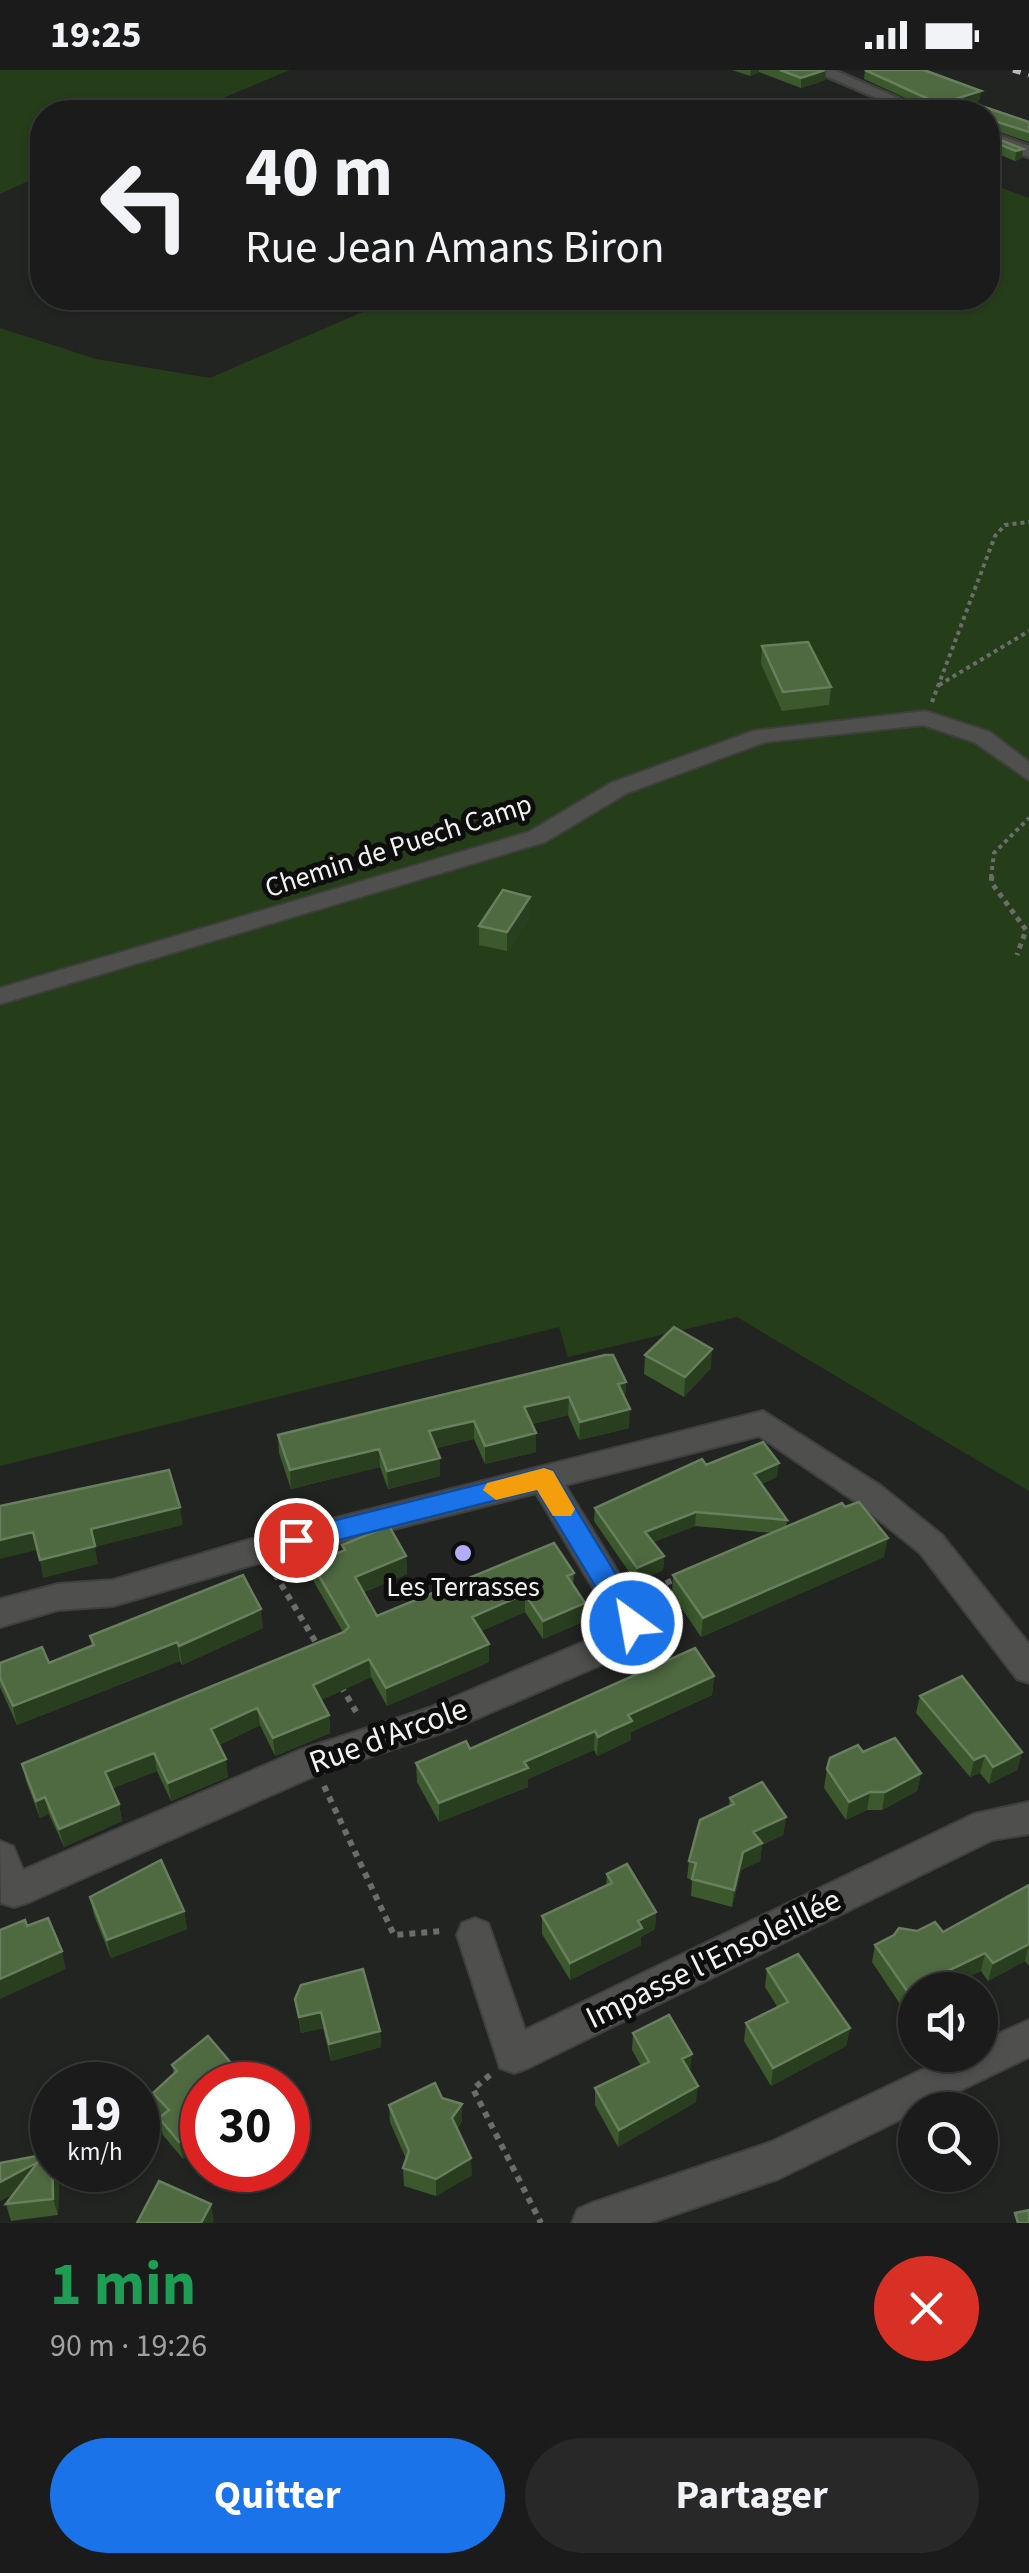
<!DOCTYPE html>
<html lang="fr">
<head>
<meta charset="utf-8">
<style>
  :root { --surface:#1a1b1a; --page:#272827; --text:#f1f3f6; --muted:#9fa1a2; --line:#383939; --accent:#1a73e8 }
  body { margin:0; font-family:"Source Sans 3",sans-serif; background:var(--page); color:var(--text); height:100vh; display:flex; flex-direction:column; font-size:38px; white-space:nowrap }
  * { box-sizing:border-box; margin:0 }
  p { font-size:32px; color:var(--muted) }
  .icon { flex:none; width:55px; height:55px; fill:none; stroke:currentColor; stroke-width:2; stroke-linecap:round; stroke-linejoin:round }
  .map { position:relative; height:2153px; overflow:hidden }
  .panel { display:flex; flex-direction:column; background:var(--surface); flex:1 }
  .panel>* { flex:none }
  .banner { position:absolute; left:30px; top:30px; width:970px; height:210px; border-radius:40px; box-shadow:0 2px 8px #0004,0 0 0 2px var(--line); background:#1a1b1a; color:var(--text); overflow:hidden }
  .controls { position:absolute; left:898px; top:1902px; display:grid; gap:20px }
  .controls a { display:grid; place-items:center; width:100px; height:100px; border-radius:50%; background:var(--surface); box-shadow:0 2px 8px #0004,0 0 0 2px var(--line); font-size:50px }
  .speed { position:absolute; left:30px; top:1992px; display:flex; gap:20px; font-size:50px; font-weight:700; text-align:center }
  .speed>* { display:grid; place-content:center; width:130px; height:130px; border-radius:50%; background:var(--surface); box-shadow:0 2px 8px #0004,0 0 0 2px var(--line); line-height:1 }
  .speed small { font-size:25px; font-weight:400 }
  .speed .limit { border:15px solid #d22; background:#fff; color:#111 }
  .pin { position:absolute; display:grid; place-items:center; width:85px; height:85px; color:#fff; margin:-42px; border:5px solid #fff; border-radius:50%; box-shadow:0 2px 10px #0007 }
  .me { position:absolute; width:110px; margin:-55px; rotate:328deg; stroke-linejoin:round; filter:drop-shadow(0 0 8px #0008) }
  .turn { display:flex; align-items:center; gap:35px; height:210px; padding:0 50px; font-size:45px }
  .turn .icon { width:130px; height:130px; stroke-width:2.5 }
  .turn b { display:block; font-size:70px; line-height:85px }
  .round { display:grid; place-items:center; flex:none; width:105px; height:105px; border-radius:52px; background:var(--page) }
  .overview { display:flex; align-items:center; justify-content:space-between; height:170px; padding:0 50px }
  h1 { font-size:60px; font-weight:700; line-height:75px; color:#1e9e55 }
  .primary-button { display:flex; gap:20px; margin-top:auto; padding:20px 50px }
  .primary-button a { flex:1; height:115px; border-radius:60px; background:var(--accent); color:#fff; font-size:40px; font-weight:700; line-height:115px; text-align:center }
  .primary-button a+a { background:var(--page); color:var(--text) }
  .status { display:flex; justify-content:space-between; align-items:center; height:70px; padding:0 50px; background:var(--surface); direction:ltr }
  .status svg { height:28px; fill:currentColor }
  .map>svg:first-child { display:block }
</style>
</head>
<body>
<div class="status"><b>19:25</b><svg viewBox="0 0 49 12"><path d="M0 12V9h3v3zM5 12V6h3v6zM10 12V3h3v9zM15 12V0h3v12zM26 1h20v11H26zM47 4h2v5h-2z"/></svg></div>
<div class="map">
<svg width="1029" height="2153" viewBox="0 0 1029 2153">
  <rect width="100%" height="100%" fill="#222422"/>
  <path fill="#263d1a" d="M0 0H290L190 42H42V105L0 124Z
    M988 113 1029 128V1421L737 1247 568 1287 559 1257 0 1396V258L96 289 210 308 395 228H988Z"/>
  <g fill="none" stroke-linecap="round" stroke-linejoin="round">
    <g stroke="#3f403e" stroke-width="4">
      <path id="street" d="M925 641 990 662 1029 692V710L974 672 923 655 765 672 627 723 545 772 0 934V918L529 762 611 713 753 661Z
        M763 1341 881 1416 942 1465 1029 1574V1613L1017 1609 920 1483 859 1434 759 1366 565 1415 649 1553 633 1581 450 1660 321 1703 27 1833 14 1837 1 1833 0 1771 13 1776 23 1800 300 1680 429 1638 609 1561 614 1553 536 1423 248 1496 113 1536 58 1540 0 1557V1529L58 1514 113 1510 248 1470Z
        M1029 1732V1764L992 1770 528 1998 514 2003 500 1998 457 1865 462 1853 475 1848 488 1853 525 1960 974 1744Z
        M1029 1950V1987L778 2109 650 2153H572L578 2139 592 2133 771 2072 953 1985H980V1972Z"/>
    </g>
    <g stroke="#3f403e" stroke-width="5">
      <path id="secondary" d="M812 0H834L930 42H909Z
        M988 61 1029 76V87L988 72Z"/>
    </g>
    <path stroke="#6b6d6b" stroke-width="4" stroke-dasharray="4 4" stroke-linecap="butt" d="M939 615 1029 561
      M932 632 995 466 1005 455 1029 452
      M991 808 994 783 1029 748"/>
    <path stroke="#6b6d6b" stroke-width="5" stroke-dasharray="5 5" stroke-linecap="butt" d="M992 806 991 812 1026 860 1017 885"/>
    <path stroke="#6b6d6b" stroke-width="6" stroke-dasharray="6 6" stroke-linecap="butt" d="M275 1504 318 1576
      M644 1523 675 1509
      M341 1616 358 1645
      M324 1716 394 1865 443 1861
      M490 2005 473 2019 541 2153"/>
    <use href="#street" fill="#4f504e" fill-rule="evenodd"/>
    <use href="#secondary" fill="#4f504e" fill-rule="evenodd"/>
    <path stroke="#b8bab8" stroke-width="5" stroke-dasharray="8 8" stroke-linecap="butt" d="M1013 0 1029 5"/>
  </g>
  <path fill="#3b592c" d="M732 0H826L825 10 801 18 759 2 750 6Z
    M865 0 981 21 979 31 973 33 1029 53V72L988 58V42H879L880 36H923L864 9Z
    M988 65 1023 79 1022 88 1015 91 988 80Z
    M762 576 831 617 829 635 782 641 761 594Z
    M530 846 507 881 479 875V856Z
    M645 1285 711 1298 684 1327 644 1304Z
    M626 1312 625 1328 629 1358 579 1370 568 1345 532 1354 536 1382 485 1394 474 1369 436 1378 440 1406 388 1419 380 1397 291 1419 279 1383 278 1365Z
    M706 1395 777 1407 761 1414 787 1450 786 1457 884 1487 701 1567 672 1524 673 1505 773 1463 695 1456 653 1472 664 1486 663 1500 636 1512 594 1451 595 1438Z
    M342 1475 406 1486 407 1504 364 1522 377 1546 574 1503 573 1515 585 1551 543 1569 525 1542 481 1561 489 1574V1592L387 1636 371 1607 321 1630 329 1645 330 1663 275 1686 260 1655 219 1675 228 1707 171 1731 157 1701 112 1718 119 1734 122 1751 64 1777 49 1744 40 1748 26 1711 22 1694 343 1562 314 1512 312 1494 343 1481Z
    M263 1558 182 1595 180 1591 17 1655 0 1617V1593H49L92 1576 90 1566Z
    M714 1606 712 1625 631 1662V1670L597 1686 594 1680 528 1709V1717L439 1752 417 1712 416 1693Z
    M920 1626 1022 1682 1017 1700 989 1714 980 1703 970 1707 916 1643Z
    M863 1682 921 1703 917 1721 882 1740H867L846 1750 824 1718 827 1699Z
    M730 1728 786 1747 783 1765 762 1775 760 1791 741 1800 732 1837 691 1826 692 1810 687 1808 689 1791 729 1736Z
    M607 1804 656 1842 655 1859 641 1867V1875L570 1910 542 1864V1846L606 1816Z
    M1029 1815V1896L1025 1891 988 1911 981 1901 940 1920H915L908 1946 872 1892 875 1875 894 1865 917 1861 943 1862Z
    M90 1827 184 1841 187 1859 111 1888 94 1845Z
    M767 1899 850 1958 846 1976 771 2016 744 1971 746 1953 778 1938 765 1917Z
    M295 1929 380 1961 381 1977 331 1991 323 1958 301 1963Z
    M633 1963 690 2002 696 2032 618 2077 595 2035V2018L641 1996 632 1980Z
    M172 1995 202 2015V2072L183 2089 163 2065 159 2048 162 2046 156 2040 153 2023 174 2004Z
    M442 2028 462 2051 457 2059 472 2105 436 2126 404 2116 403 2098 406 2089 390 2052 389 2035Z
    M0 2093 59 2100 58 2145 11 2151 6 2134 15 2123 0 2131Z"/>
  <path fill="#293d1f" d="M751 0H759V2L750 6Z
    M826 0 825 10 801 18V8Z
    M981 21 979 31 957 37 958 28Z
    M1023 79 1022 88 1015 91 1016 81Z
    M530 827V846L507 881V862Z
    M712 1279 711 1298 684 1327 685 1307Z
    M626 1312 625 1330 618 1314Z
    M569 1327 568 1345 524 1356V1337Z
    M630 1339 629 1358 579 1370 580 1352Z
    M474 1351V1369L430 1380 429 1361Z
    M536 1363V1382L485 1394V1376Z
    M379 1379 380 1397 291 1419 290 1400Z
    M440 1388V1406L388 1419 387 1401Z
    M779 1393 777 1407 752 1417 754 1404Z
    M180 1437 183 1455 95 1477 98 1494 43 1508 40 1490 91 1459Z
    M696 1442 695 1456 644 1475 645 1462Z
    M33 1462 37 1480 0 1489V1470Z
    M888 1468 884 1487 701 1567 703 1548Z
    M406 1486 407 1504 356 1525 355 1507Z
    M664 1486 663 1500 636 1512 637 1498Z
    M525 1524V1542L472 1565V1547Z
    M585 1533V1551L543 1569V1551Z
    M261 1539 263 1558 182 1595 179 1576Z
    M177 1572 180 1591 17 1655 13 1636Z
    M489 1574V1592L387 1636 386 1618Z
    M369 1589 371 1607 315 1633 313 1615Z
    M714 1606 712 1625 631 1662V1670L597 1686 598 1667 628 1645Z
    M257 1638 260 1655 214 1677 211 1659Z
    M329 1645 330 1663 275 1686 273 1668Z
    M595 1661 594 1680 528 1709V1717L439 1752V1733L524 1692Z
    M1022 1682 1017 1700 989 1714 993 1697Z
    M154 1683 157 1701 109 1720 105 1702Z
    M985 1685 980 1703 970 1707 974 1690Z
    M226 1689 228 1707 171 1731 168 1713Z
    M921 1703 917 1721 882 1740 885 1722Z
    M870 1722 867 1740 846 1750 849 1732Z
    M45 1727 49 1744 40 1748 36 1731Z
    M119 1734 122 1751 64 1777 59 1759Z
    M786 1747 783 1765 762 1775 760 1791 741 1800 732 1837 734 1820 743 1782 753 1762Z
    M184 1841 187 1859 111 1888 107 1870Z
    M656 1842 655 1859 641 1867V1875L570 1910V1893Z
    M1029 1874 1025 1891 988 1911 993 1893Z
    M62 1881 66 1899 0 1929V1909Z
    M985 1883 981 1901 940 1920H932L935 1907Z
    M915 1926V1942L908 1946 912 1928Z
    M321 1942 323 1958 301 1963 299 1947Z
    M850 1958 846 1976 771 2016 773 1998Z
    M380 1961 381 1977 331 1991 329 1974Z
    M692 1984 690 2001 682 1989Z
    M242 2006 244 2015H232Z
    M698 2016 696 2032 618 2077 619 2060Z
    M462 2034V2051L452 2065V2048Z
    M202 2053V2072L183 2089 179 2072Z
    M471 2088 472 2105 436 2126V2109Z
    M38 2092 43 2108 0 2131V2112Z
    M53 2100H59L58 2145 53 2129Z
    M211 2134 214 2151 213 2153H201Z"/>
  <path fill="#4f6941" stroke="#687f5d" stroke-width="2.5" d="M780 0H825L801 8Z
    M865 0H924L981 21 958 28 1029 52V62L988 49V42H891L890 40 880 36 894 30 910 36H931L935 32Z
    M988 65 1023 79 1016 81 988 70Z
    M808 572 831 617 783 622 762 576Z
    M503 820 530 827 507 862 479 856Z
    M674 1257 712 1279 685 1307 645 1285Z
    M605 1285H613L626 1312 618 1314 630 1339 580 1352 569 1327 524 1337 536 1363 485 1376 474 1351 429 1361 440 1388 387 1401 379 1379 290 1400 278 1365Z
    M763 1372 779 1393 754 1404 787 1450 696 1442 645 1462 664 1486 637 1498 595 1438 702 1389 706 1395Z
    M169 1400 180 1437 91 1459 95 1476 40 1490 33 1462 0 1470V1436Z
    M859 1432 888 1468 703 1548 673 1505 842 1433 845 1437Z
    M389 1456 406 1486 355 1507 377 1546 554 1473 574 1503 567 1506 585 1533 543 1551 525 1524 472 1547 489 1574 386 1618 369 1589 313 1615 329 1645 273 1668 257 1638 211 1659 226 1689 168 1713 154 1683 105 1702 119 1734 59 1759 45 1727 36 1731 22 1694 344 1562 349 1557 312 1494 345 1480 342 1475Z
    M243 1505 261 1539 179 1576 177 1572 13 1636 0 1608V1593L42 1577 49 1593 94 1575 90 1566Z
    M695 1578 714 1606 628 1645 632 1651 614 1659 598 1667 595 1661 524 1692 528 1698 439 1733 416 1693 466 1671 470 1679Z
    M962 1606 1022 1682 993 1697 985 1685 974 1690 920 1626Z
    M895 1668 921 1703 885 1722H870L849 1732 827 1699 830 1688 858 1675 863 1682Z
    M762 1712 786 1747 753 1762 762 1773 743 1782 734 1820 692 1809 696 1793 689 1791 700 1750 734 1734 730 1728Z
    M161 1790 184 1841 107 1870 90 1827Z
    M627 1794 656 1842 638 1851 642 1858 570 1893 542 1846 612 1813 607 1804Z
    M1029 1815V1874L993 1893 985 1883 935 1907 932 1918 927 1920H915V1926L912 1928 875 1875 894 1865 899 1858 917 1861 935 1852 943 1862Z
    M48 1848 62 1881 0 1909V1860L25 1850 27 1856Z
    M798 1884 850 1958 773 1998 746 1953 788 1932 767 1899Z
    M363 1899 380 1961 329 1974 321 1942 299 1947 295 1929 301 1915Z
    M669 1945 692 1984 682 1989 698 2016 619 2060 595 2018 649 1992 633 1963Z
    M208 1966 242 2006 233 2015H202V2054V2053L179 2072 159 2048 169 2040 153 2023 177 2001 172 1995Z
    M435 2013 442 2028 462 2034 452 2048 471 2088 436 2109 403 2098 409 2081 389 2035Z
    M52 2073 53 2129 6 2134 38 2092 0 2112V2093L37 2086 39 2091Z
    M159 2111 211 2134 201 2153H137Z
    M1029 2140V2153H1018L1015 2143Z"/>
  <path fill="#1a73e8" stroke="#114b97" stroke-width="2.5" d="M544 1398 553 1401 641 1545 645 1553 641 1561H622L537 1420 296 1481 283 1470 296 1460Z"/>
  <path fill="#f59e0b" d="M544 1398 553 1401 575 1439 571 1446H553L537 1420 496 1430 483 1420 487 1413Z"/>
  <circle fill="#b1adfa" stroke="#0c0d0c" stroke-width="4" cx="463" cy="1483" r="10"/>
  <g text-anchor="middle" stroke-width="10" stroke-linejoin="round" paint-order="stroke">
    <g font-size="28" fill="#f3f4f2" stroke="#0c0d0c">
      <text transform="translate(398 775) rotate(-18)" y="10">Chemin de Puech Camp</text>
    </g>
    <g font-size="28" fill="#f3f4f2" stroke="#0c0d0c">
      <text x="463" y="1526">Les Terrasses</text>
    </g>
    <g font-size="32" fill="#f3f4f2" stroke="#0c0d0c">
      <text transform="translate(388 1665) rotate(-20)" y="11">Rue d'Arcole</text>
      <text transform="translate(713 1888) rotate(-26)" y="11">Impasse l'Ensoleillée</text>
    </g>
  </g>
</svg>
<div class="controls">
<a><svg class="icon" aria-label="sound" viewBox="0 0 24 24"><path d="M4 9h4l5-4v14l-5-4H4zM17 9q2 3 0 6"/></svg></a>
<a><svg class="icon" aria-label="search" viewBox="0 0 24 24"><circle cx="10" cy="10" r="6"/><path d="M15 15l6 6"/></svg></a>
</div>
<div class="speed"><div>19<small>km/h</small></div><div class="limit">30</div></div>
<div class="pin" style="left:296px;top:1470px;background:#d93025"><svg class="icon" aria-label="arrive" viewBox="0 0 24 24"><path d="M6 21V4h12l-3 4 3 4H6"/></svg></div>
<svg class="me" style="left:632px;top:1553px" viewBox="-20 -20 40 40"><circle r="17" fill="#1a73e8" stroke="#fff" stroke-width="3"/><path d="M0-11L8 9 0 5-8 9z" fill="#fff"/></svg>
<div class="banner">
<div class="turn"><svg class="icon" aria-label="left" viewBox="0 0 24 24"><path d="M17 20v-9H6M10 6l-5 5 5 5"/></svg><div><b>40 m</b>Rue Jean Amans Biron</div></div>
</div>
</div>
<section class="panel">
<div class="overview"><div><h1>1 min</h1><p>90 m · 19:26</p></div><a class="round" style="background:#d93025;color:#fff"><svg class="icon" aria-label="close" viewBox="0 0 24 24"><path d="M6 6l12 12M18 6L6 18"/></svg></a></div>
<div class="primary-button"><a>Quitter</a><a>Partager</a></div>
</section>
</body>
</html>
